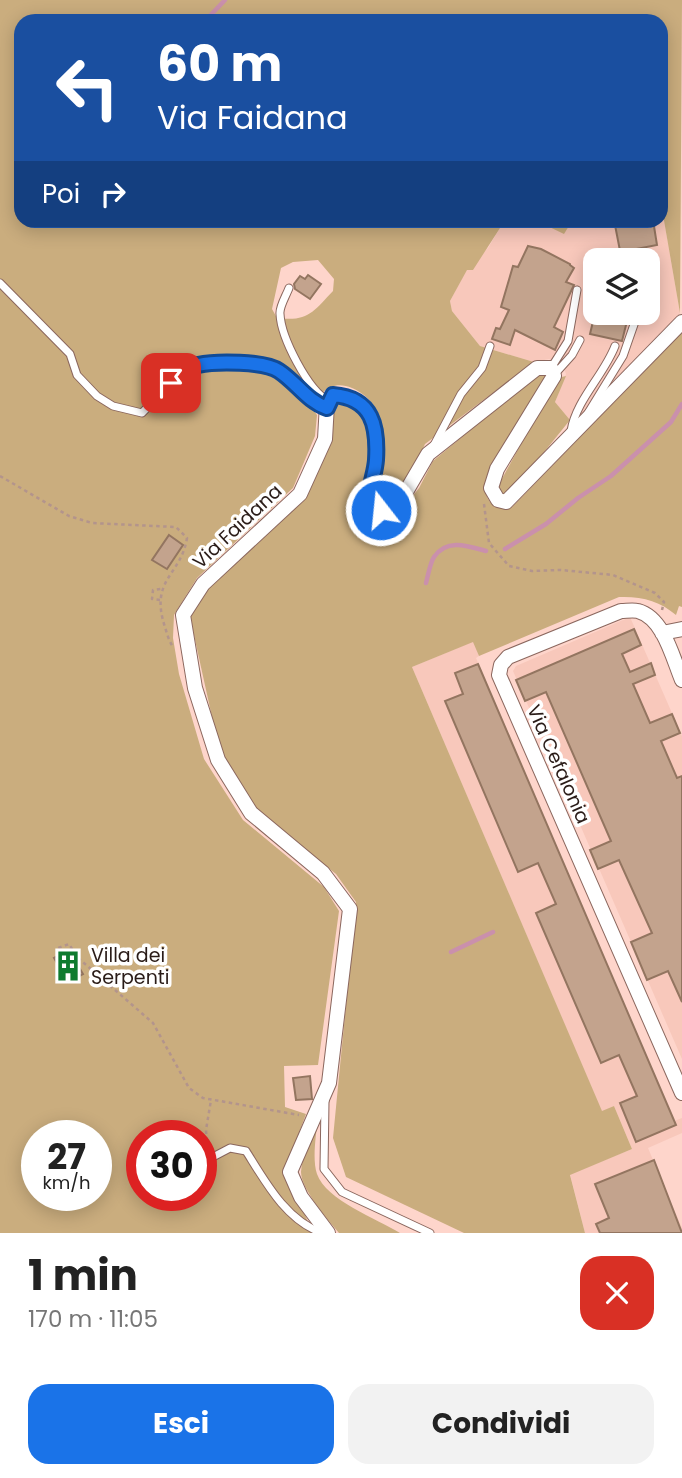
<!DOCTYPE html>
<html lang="it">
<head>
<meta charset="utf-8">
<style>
  :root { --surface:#fff; --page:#f2f2f2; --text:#222; --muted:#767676; --accent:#1a73e8 }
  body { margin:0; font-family:Poppins,sans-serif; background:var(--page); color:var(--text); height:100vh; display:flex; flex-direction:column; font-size:26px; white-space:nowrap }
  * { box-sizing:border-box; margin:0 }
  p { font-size:23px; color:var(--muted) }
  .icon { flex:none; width:38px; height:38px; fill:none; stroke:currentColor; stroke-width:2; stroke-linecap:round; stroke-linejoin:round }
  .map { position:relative; height:1233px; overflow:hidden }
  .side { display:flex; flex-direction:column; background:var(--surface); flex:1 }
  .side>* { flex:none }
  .guide { position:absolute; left:14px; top:14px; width:654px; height:214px; border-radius:21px; box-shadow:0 4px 18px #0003; background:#1a4fa0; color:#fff; overflow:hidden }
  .controls { position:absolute; left:583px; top:248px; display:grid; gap:14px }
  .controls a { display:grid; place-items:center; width:77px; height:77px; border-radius:14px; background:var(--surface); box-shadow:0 4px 18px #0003; font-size:35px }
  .speed { position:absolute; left:21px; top:1120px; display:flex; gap:14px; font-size:35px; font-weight:700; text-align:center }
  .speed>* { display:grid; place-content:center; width:91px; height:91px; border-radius:50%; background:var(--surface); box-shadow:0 4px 18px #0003; line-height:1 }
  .speed small { font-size:18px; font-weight:400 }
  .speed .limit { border:10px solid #d22; background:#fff; color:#111 }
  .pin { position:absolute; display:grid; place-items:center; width:60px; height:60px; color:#fff; margin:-30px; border-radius:14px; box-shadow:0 4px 10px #0006 }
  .me { position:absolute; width:77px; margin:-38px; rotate:344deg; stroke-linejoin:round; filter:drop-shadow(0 0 5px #0008) }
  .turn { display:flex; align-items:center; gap:24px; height:147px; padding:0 28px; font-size:32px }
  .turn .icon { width:91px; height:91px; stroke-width:2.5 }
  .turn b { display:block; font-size:49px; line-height:60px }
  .then { display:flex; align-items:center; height:66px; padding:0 28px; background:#0003; gap:14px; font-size:26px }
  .round { display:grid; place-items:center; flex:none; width:74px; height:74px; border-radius:21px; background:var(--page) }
  .summary { display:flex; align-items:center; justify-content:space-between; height:119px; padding:0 28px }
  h1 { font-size:42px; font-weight:700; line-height:52px }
  .primary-button { display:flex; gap:14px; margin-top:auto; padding:14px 28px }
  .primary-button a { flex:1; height:80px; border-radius:21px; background:var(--accent); color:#fff; font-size:28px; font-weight:700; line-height:80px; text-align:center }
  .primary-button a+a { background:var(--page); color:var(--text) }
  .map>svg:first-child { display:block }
</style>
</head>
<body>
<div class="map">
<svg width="682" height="1233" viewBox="0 0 682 1233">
  <rect width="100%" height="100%" fill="#fed5cb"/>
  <path fill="#f8c8bb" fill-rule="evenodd" d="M662 209 680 313 574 425 555 402 566 374 563 366 549 359 534 362 480 346 452 311 450 301 467 269 488 248 500 228 510 221H537L564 233 572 221 662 220ZM595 261H648V313H595Z
    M630 617 682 736V1059L513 671 516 666Z
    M474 641 479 656 476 658 674 1121 682 1118V1133L648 1148 682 1228V1233H585L570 1174 632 1149 614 1106 602 1112 412 667Z"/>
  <path fill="#caad7e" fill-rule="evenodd" d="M0 0H682L680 313 662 209V21H21V220L509 221 500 228 473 270H467L450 301 452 311 480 346 534 362 425 444 403 491 390 506 377 501C380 463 397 407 352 388 340 383 331 385 322 393L314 385 301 393 317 415 315 436 293 488 197 578 174 615 173 638 179 674 204 759 243 820 324 887 339 911 318 1065 284 1066 285 1107 306 1114 285 1170 313 1233H0ZM318 260 334 279 333 291C313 312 308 322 277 318L272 309 281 268 293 262ZM37 1136H96V1195H37ZM142 1136H201V1195H142Z
    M537 221H572L564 234Z
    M682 332V607L679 606 676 615C660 601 641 596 619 597L479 656 473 642 412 667 602 1111 614 1106 632 1149 570 1175 585 1233H464L346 1177 333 1138 356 902 336 874 258 812 221 758 190 617 205 588 305 496 331 407 335 401 358 407 369 422 371 460 363 496 368 508 379 515 400 512 419 488 433 461 539 373 548 374 491 467C486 480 481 489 490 502L503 507H512Z
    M566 376 555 402 570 420 511 493 503 494 498 486 557 378Z
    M318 1119C316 1134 312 1160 317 1174 326 1200 377 1219 400 1233H339C328 1220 301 1189 301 1172 302 1155 312 1135 318 1119Z"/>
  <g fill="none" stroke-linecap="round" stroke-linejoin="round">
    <path stroke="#ca90ac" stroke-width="4.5" d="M205 21 225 0
      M505 549 546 524 578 498 611 476 671 422 682 404
      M426 583C428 576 430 563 434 557 447 538 468 546 486 551
      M451 952 493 932"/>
  </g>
  <path fill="#c3a38d" stroke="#937560" stroke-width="2" d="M641 220H653L657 245 636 249 638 261H622L615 225Z
    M528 246 541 249 570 264V265L574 268 566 282 574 285 554 327 563 332 555 350 515 330 510 345 492 339 496 328 500 329 509 310 501 307 513 266 518 267Z
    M308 275 321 284 310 299 295 289 294 284 300 276 305 279Z
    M595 313H629L622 341 590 334Z
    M169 535 183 545 167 569 152 560Z
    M634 629 641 645 622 654 630 672 651 663 655 675 633 684 650 723 672 714 680 733 661 741 677 778 682 776V1002L668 971 647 980 631 942 652 933 619 860 598 869 590 850 611 841 546 692 525 701 516 680Z
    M478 664 676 1125 636 1142 620 1103 637 1096 619 1055 601 1063 536 913 556 904 538 863 518 872 445 701 463 694 455 673Z
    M69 950 83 974 68 982 54 958Z
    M310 1076 312 1099 296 1100 293 1078Z
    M654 1160 682 1233H600L596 1224 609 1218 595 1184Z"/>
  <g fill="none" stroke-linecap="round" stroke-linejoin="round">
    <g stroke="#8b675e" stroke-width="9">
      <path id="service" d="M0 283 70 354 77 375 97 396 113 406 142 413 171 383 195 365 226 362 277 369 295 384 313 403 326 408
        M289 288C286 296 279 307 280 314 281 337 308 391 329 401
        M551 368 568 341 577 290
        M554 375 572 355 580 340
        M588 413 623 356 638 313
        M571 431C576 400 604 375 615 346
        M433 447 461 394 482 368 490 346
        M325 1101 324 1169 342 1192 430 1233
        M205 1171 211 1158 230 1148 246 1151C266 1183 286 1220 322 1233"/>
    </g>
    <g stroke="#8b675e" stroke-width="16">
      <path id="minor" d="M662 633 682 629
        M682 680C673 659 664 618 638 611 633 610 626 611 621 611L508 657 501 665 499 675 682 1093
        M328 1233 301 1197 290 1172 329 1083 350 909 323 873 251 813 218 760 195 688 183 615 203 584 300 494 325 439 327 404 333 395C373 398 378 427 376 461 375 474 369 486 370 500L385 512 397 507 428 454 537 368H551L554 376 497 469 491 488 498 500 506 502 682 322"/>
    </g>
    <path stroke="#b3948c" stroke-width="2.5" stroke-dasharray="3.5 3.5" stroke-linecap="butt" d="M0 476 69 516 92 523 176 527 187 538C181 576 149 579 165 627 167 634 169 641 173 647
      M484 504 489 543 509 566 532 571 561 570 613 575 655 593 664 602 662 610
      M160 600 152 599 153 590 161 589
      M61 954 58 948 69 944 77 957 153 1023 189 1088 203 1098 299 1115
      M207 1148 206 1130 211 1100"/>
    <use href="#service" stroke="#fff" stroke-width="7"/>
    <use href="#minor" stroke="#fff" stroke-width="14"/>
  </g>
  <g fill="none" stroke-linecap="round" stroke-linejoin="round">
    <g stroke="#114b97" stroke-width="18">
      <path id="route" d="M171 383C179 378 189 367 198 365 216 361 264 361 279 371 297 383 307 401 327 408L333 395C373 398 378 427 376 460 375 474 369 486 370 499L381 510"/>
    </g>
    <use href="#route" stroke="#1a73e8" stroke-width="12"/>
  </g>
  <defs>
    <g id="building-bare" transform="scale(2.415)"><path d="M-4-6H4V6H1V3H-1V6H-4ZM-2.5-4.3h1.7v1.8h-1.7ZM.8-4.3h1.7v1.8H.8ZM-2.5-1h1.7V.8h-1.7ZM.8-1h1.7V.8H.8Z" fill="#0f7b2f" stroke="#fff" stroke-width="2.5" paint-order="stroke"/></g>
  </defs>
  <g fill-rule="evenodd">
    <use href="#building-bare" x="68" y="966"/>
  </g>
  <g text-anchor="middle" stroke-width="7" stroke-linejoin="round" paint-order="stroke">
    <g font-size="19" fill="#2a1c18" stroke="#fff">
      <text transform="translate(237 526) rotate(-43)" y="7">Via Faidana</text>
      <text transform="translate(559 764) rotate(66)" y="7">Via Cefalonia</text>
    </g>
    <g font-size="19" fill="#2a1c18" stroke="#fff" text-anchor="start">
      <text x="91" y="962">Villa dei<tspan x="91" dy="22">Serpenti</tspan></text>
    </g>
  </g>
</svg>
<div class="controls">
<a><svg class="icon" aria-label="layers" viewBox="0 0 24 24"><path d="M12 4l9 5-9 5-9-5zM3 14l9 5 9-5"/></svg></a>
</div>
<div class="speed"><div>27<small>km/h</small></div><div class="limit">30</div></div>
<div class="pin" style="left:171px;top:383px;background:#d93025"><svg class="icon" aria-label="arrive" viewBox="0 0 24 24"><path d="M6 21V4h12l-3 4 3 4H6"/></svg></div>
<svg class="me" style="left:381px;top:510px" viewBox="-20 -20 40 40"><circle r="17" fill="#1a73e8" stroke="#fff" stroke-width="3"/><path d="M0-11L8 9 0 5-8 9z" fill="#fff"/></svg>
<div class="guide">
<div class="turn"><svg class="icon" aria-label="left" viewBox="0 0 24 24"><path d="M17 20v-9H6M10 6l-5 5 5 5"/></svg><div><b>60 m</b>Via Faidana</div></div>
<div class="then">Poi<svg class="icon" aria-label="right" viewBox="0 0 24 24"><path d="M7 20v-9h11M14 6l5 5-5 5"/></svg></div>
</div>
</div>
<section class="side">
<div class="summary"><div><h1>1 min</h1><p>170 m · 11:05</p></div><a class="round" style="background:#d93025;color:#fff"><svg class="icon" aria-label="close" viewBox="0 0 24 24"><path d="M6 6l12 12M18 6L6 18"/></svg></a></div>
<div class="primary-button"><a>Esci</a><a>Condividi</a></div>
</section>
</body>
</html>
